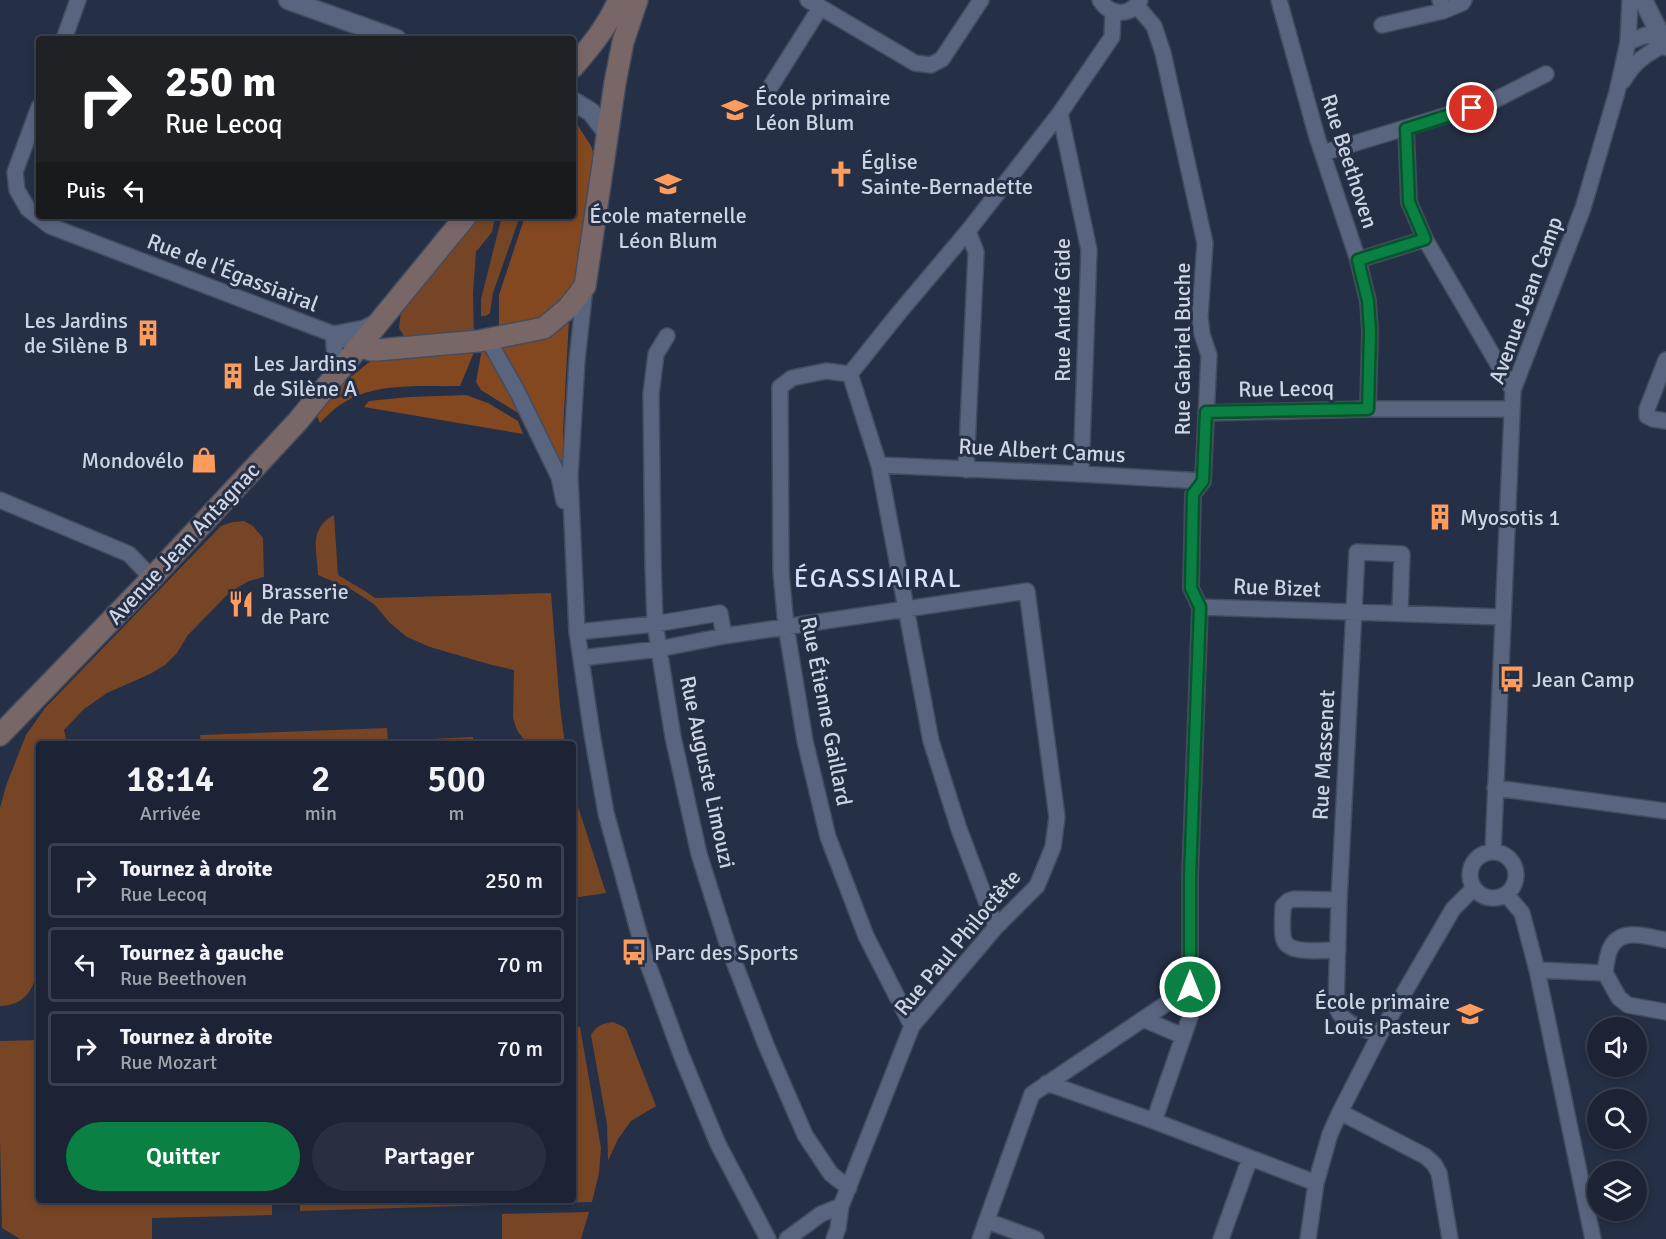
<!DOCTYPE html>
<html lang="fr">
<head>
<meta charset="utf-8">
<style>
  :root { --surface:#1c2334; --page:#292f40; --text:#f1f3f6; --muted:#a0a4ac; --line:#3a404f; --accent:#0b8043 }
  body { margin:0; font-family:Signika,sans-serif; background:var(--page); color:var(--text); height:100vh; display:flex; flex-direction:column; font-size:22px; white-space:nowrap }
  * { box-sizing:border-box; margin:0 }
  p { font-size:20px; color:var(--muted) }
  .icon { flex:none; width:33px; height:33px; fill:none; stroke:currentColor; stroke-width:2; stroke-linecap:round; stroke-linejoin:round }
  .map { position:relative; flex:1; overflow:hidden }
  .panel { position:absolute; left:36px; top:741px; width:540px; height:462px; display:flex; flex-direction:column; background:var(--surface); border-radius:6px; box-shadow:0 3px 9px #0003,0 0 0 2px var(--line) }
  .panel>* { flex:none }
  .hud { position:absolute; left:36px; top:36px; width:540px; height:183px; border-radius:6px; box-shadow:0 3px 9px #0003,0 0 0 2px var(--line); background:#202124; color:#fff; overflow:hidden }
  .controls { position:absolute; left:1587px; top:1017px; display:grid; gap:12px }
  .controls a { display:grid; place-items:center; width:60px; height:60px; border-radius:50%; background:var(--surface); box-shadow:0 3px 9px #0003,0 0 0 2px var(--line); font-size:30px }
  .pin { position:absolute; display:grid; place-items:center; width:51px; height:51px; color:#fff; margin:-26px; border:3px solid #fff; border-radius:50%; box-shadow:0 2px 6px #0007 }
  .me { position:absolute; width:66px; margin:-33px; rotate:0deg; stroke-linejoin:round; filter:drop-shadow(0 0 4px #0008) }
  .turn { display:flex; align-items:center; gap:21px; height:126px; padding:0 30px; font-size:27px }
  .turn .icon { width:78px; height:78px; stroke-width:2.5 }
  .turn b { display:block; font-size:42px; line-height:51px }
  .then { display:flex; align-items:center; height:57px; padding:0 30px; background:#0003; gap:12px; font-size:22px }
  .eta { display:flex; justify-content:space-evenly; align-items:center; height:102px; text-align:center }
  .eta b { font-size:36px; font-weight:600; line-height:42px }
  .button { display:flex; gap:12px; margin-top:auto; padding:12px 30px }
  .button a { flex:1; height:69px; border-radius:36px; background:var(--accent); color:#fff; font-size:24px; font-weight:600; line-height:69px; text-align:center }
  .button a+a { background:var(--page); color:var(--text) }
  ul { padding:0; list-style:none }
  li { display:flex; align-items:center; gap:18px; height:75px; margin:0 12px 9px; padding:0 18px; border:3px solid var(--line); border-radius:6px }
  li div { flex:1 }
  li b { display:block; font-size:22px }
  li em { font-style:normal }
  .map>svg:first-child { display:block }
</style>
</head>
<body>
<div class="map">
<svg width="1666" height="1239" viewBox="0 0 1666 1239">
  <rect width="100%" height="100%" fill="#252f46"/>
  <path fill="#764525" d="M474 216H495L492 232 476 252 473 293 474 335 405 338 399 328 401 311Z
    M502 216H520L493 293 490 313 486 316H481V299Z
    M334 515 338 575 365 591 375 598 551 593 560 707 565 744H527L517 730 513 718 514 670 492 665 430 647 407 637 390 623 374 604 352 590 318 575C317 550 308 529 334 515Z
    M244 521 253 526 263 538 264 577 249 581 230 592 188 635 177 653 165 665 150 674 107 693 84 709 64 730 66 739 62 744H39C39 769 40 794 39 819 38 845 33 868 39 893 39 908 39 922 39 937 39 966 39 1005 0 1006V808L6 786 26 735 45 708 221 526 233 522Z
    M387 728 388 741 473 737V744H201L200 735Z
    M573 791 606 893 573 898Z
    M613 1022 622 1026 626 1029 656 1106 631 1121 618 1139 608 1161 607 1124 591 1035C597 1025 602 1024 613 1022Z
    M573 1026 580 1027 601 1148 599 1173 592 1202 300 1211V1200H573Z
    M39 1040V1200H272V1215L152 1218V1239H20L2 1228 0 1140V1041Z
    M589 1212 581 1239H502V1214Z"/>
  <path fill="#834820" d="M573 118 591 146 596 162 578 286 544 323 499 331V295L525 216H573Z
    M569 319 563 431 564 471 493 344C519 340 552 341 569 319Z
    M482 349 499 371 523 416 481 390 476 382Z
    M475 350 460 386C424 387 377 382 345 402 335 407 328 415 320 423L316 414 342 384 368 363 385 357Z
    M466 395 488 403 518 421 523 434 364 407 369 401 409 397Z"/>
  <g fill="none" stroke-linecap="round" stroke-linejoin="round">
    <g stroke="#434c5f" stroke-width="18">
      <path id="minor" d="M808 0 915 63 931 65 942 59 981 0
        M1100 0C1110 16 1130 17 1140 0
        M1279 0 1317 137 1358 260 1368 301 1370 332 1368 409
        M1440 0 1443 11 1462 3 1464 0
        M1137 6 1154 26 1163 53 1205 243 1200 316 1202 334 1209 355 1203 481 1193 494 1191 588 1200 607 1190 877V1017L1154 1121
        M1382 25 1443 11
        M64 39 78 0
        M1623 81C1635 61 1645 55 1665 44L1658 39 1646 35 1628 42
        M764 97 820 8
        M39 107 15 172 17 190 28 209 50 226 333 334 361 346
        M1060 113 1089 250 1081 474
        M1406 129 1409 202 1425 239 1513 390
        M1323 153 1493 101 1546 74
        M1358 260 1425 239
        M585 287 577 360 570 476 577 632 592 734 606 813 646 959 682 1057 718 1144 768 1239
        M333 334 364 328 378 321
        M333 334 336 364 334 378
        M667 336 656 354 651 394 653 563 655 624 673 737 699 854 728 946 766 1045 805 1135 831 1174 849 1188
        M488 339 518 393 559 477 564 501
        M1666 360 1647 409V416L1653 419 1666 421
        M850 374 826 371 792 378 780 387 781 572 786 626 805 741 828 837 866 936 912 1026
        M850 374 879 465 931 741 959 829 996 927
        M850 374 898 314 968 231 1060 113 1112 37 1113 12
        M1206 413 1368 409H1511
        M879 465 1081 474 1203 481
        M966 470 976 252 968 231
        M0 500 129 554 152 578
        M1200 607 1502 617
        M577 632 655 624 720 613 724 636 659 649 581 658
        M724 636 1027 591 1057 817 1053 847 1037 886 996 927 912 1026 841 1206
        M1495 788 1666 811
        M1493 852 1513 390 1583 208 1617 92 1628 42 1630 0
        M1470 875a23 23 0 1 1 46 0a23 23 0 1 1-46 0Z
        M1506 894 1522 913 1537 970 1593 1239
        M1338 950C1324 950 1289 955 1284 940 1281 932 1283 915 1283 906L1288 901 1294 899 1339 900
        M1537 970 1605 973 1619 998 1628 1005 1666 1012
        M1605 973C1606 965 1607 956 1610 949 1620 926 1647 937 1666 940
        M1143 1019 1183 1036
        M1380 1034C1363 1028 1341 1025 1336 1005L1339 900 1357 552 1402 554 1400 613
        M1047 1083 1154 1121 1316 1183
        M1340 1112 1425 1156 1434 1164 1439 1173 1450 1239
        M987 1221 1036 1239
        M787 1239 821 1214 841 1206 838 1228 834 1239
        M980 1239 1032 1094 1179 995
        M1221 1239 1250 1158
        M1308 1239 1316 1183 1330 1134 1340 1112 1380 1034 1453 909 1474 888"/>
    </g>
    <g stroke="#434c5f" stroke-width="21">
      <path id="tertiary" d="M288 0 397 39
        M1643 0 1666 46
        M573 101 591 112 607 133"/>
    </g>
    <g stroke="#434c5f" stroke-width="24">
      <path id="secondary" d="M573 67C592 45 607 27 619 0
        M361 346 371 350H377L479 341 544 328 568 308 585 286 615 83 623 42 637 0
        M0 735 152 578 298 421 466 216"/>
    </g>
    <use href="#minor" stroke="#59657f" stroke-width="15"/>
    <use href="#tertiary" stroke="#59657f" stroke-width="18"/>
    <use href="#secondary" stroke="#796767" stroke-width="21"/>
  </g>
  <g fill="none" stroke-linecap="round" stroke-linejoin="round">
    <g stroke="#07532c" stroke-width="15">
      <path id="route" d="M1190 987V878L1200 607 1191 588 1193 494 1203 481 1206 412 1368 409 1370 332 1368 301 1358 260 1425 239 1409 202 1406 129 1472 108"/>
    </g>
    <use href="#route" stroke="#0b8043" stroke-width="10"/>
  </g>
  <defs>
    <g id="school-bare" transform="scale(2.07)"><path d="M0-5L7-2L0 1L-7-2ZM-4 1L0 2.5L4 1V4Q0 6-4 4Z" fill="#ff9b5b" stroke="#252f46" stroke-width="2.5" paint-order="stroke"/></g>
    <g id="church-bare" transform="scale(2.07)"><path d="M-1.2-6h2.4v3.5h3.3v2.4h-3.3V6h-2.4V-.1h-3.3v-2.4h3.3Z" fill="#ff9b5b" stroke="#252f46" stroke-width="2.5" paint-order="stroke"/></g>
    <g id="building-bare" transform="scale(2.07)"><path d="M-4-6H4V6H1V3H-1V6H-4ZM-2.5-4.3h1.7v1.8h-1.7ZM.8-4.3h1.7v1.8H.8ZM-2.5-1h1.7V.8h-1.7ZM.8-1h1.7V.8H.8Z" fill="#ff9b5b" stroke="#252f46" stroke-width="2.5" paint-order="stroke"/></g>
    <g id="shop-bare" transform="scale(2.07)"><path d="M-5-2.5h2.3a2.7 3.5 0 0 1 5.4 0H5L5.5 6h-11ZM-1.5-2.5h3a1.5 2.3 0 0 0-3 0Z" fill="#ff9b5b" stroke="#252f46" stroke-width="2.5" paint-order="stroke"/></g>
    <g id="restaurant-bare" transform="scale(2.07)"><path d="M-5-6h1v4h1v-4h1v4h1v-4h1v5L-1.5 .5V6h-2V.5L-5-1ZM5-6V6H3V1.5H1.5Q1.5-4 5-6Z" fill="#ff9b5b" stroke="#252f46" stroke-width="2.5" paint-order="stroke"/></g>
    <g id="bus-bare" transform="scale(2.07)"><path d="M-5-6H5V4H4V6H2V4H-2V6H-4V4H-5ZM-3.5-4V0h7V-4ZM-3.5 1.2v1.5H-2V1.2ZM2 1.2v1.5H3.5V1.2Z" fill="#ff9b5b" stroke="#252f46" stroke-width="2.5" paint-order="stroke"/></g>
  </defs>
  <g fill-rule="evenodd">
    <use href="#school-bare" x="735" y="110"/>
    <use href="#church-bare" x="841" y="174"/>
    <use href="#school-bare" x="668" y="184"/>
    <use href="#building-bare" x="148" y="333"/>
    <use href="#building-bare" x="233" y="376"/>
    <use href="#shop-bare" x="204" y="460"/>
    <use href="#building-bare" x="1440" y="517"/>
    <use href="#restaurant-bare" x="241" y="604"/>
    <use href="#bus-bare" x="1512" y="679"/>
    <use href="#bus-bare" x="634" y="952"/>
    <use href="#school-bare" x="1470" y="1014"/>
  </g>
  <g text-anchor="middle" stroke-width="6" stroke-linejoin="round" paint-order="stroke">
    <g font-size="22" fill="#cdd4e3" stroke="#252f46" text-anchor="start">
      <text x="755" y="105">École primaire<tspan x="755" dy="25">Léon Blum</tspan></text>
      <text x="861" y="169">Église<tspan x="861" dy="25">Sainte-Bernadette</tspan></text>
      <text x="668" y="223" text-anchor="middle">École maternelle<tspan x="668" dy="25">Léon Blum</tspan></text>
      <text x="128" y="328" text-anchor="end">Les Jardins<tspan x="128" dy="25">de Silène B</tspan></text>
      <text x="253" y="371">Les Jardins<tspan x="253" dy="25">de Silène A</tspan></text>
      <text x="184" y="468" text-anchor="end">Mondovélo</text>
      <text x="1460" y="525">Myosotis 1</text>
      <text x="261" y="599">Brasserie<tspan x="261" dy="25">de Parc</tspan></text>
      <text x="1532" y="687">Jean Camp</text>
      <text x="654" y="960">Parc des Sports</text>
      <text x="1450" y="1009" text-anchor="end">École primaire<tspan x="1450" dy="25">Louis Pasteur</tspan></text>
    </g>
    <g font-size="22" fill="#cdd4e3" stroke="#252f46">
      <text transform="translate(1350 161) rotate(72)" y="8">Rue Beethoven</text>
      <text transform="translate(233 272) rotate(21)" y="8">Rue de l'Égassiairal</text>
      <text transform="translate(1525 300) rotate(-70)" y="8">Avenue Jean Camp</text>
      <text transform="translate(1062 310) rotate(-90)" y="8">Rue André Gide</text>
      <text transform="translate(1182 349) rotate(-90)" y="8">Rue Gabriel Buche</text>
      <text transform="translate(1286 388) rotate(-1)" y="8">Rue Lecoq</text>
      <text transform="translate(1042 450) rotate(3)" y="8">Rue Albert Camus</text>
      <text transform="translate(183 543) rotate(-47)" y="8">Avenue Jean Antagnac</text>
      <text transform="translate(1277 587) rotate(2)" y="8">Rue Bizet</text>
      <text transform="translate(827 711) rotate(79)" y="8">Rue Étienne Gaillard</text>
      <text transform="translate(1323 755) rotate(-87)" y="8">Rue Massenet</text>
      <text transform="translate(708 772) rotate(78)" y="8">Rue Auguste Limouzi</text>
      <text transform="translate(957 942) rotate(-50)" y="8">Rue Paul Philoctète</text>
    </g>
    <g font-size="26" letter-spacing="1.5" fill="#d6e1fa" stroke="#252f46">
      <text x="878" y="587">ÉGASSIAIRAL</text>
    </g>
  </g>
</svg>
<div class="controls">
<a><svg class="icon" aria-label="sound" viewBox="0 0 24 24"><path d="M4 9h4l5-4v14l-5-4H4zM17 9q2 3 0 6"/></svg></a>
<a><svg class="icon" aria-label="search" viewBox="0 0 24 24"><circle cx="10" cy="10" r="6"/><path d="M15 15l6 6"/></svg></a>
<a><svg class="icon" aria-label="layers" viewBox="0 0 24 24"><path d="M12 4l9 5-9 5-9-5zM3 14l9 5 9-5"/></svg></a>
</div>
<div class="pin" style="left:1472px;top:108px;background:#d93025"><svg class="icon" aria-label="arrive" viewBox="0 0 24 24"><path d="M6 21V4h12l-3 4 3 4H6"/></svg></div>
<svg class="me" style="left:1190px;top:987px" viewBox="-20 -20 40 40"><circle r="17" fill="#0b8043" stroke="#fff" stroke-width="3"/><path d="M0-11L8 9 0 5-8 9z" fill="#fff"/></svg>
<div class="hud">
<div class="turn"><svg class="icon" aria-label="right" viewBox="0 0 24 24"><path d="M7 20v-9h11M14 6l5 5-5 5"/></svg><div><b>250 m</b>Rue Lecoq</div></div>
<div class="then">Puis<svg class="icon" aria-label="left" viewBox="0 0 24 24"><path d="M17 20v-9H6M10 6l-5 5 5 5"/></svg></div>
</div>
<section class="panel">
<div class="eta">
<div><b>18:14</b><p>Arrivée</p></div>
<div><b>2</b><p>min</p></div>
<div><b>500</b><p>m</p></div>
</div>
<ul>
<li><svg class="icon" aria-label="right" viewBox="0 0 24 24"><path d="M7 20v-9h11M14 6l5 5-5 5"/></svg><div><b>Tournez à droite</b><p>Rue Lecoq</p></div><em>250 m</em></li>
<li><svg class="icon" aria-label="left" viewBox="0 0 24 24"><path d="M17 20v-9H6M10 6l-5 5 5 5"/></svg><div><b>Tournez à gauche</b><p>Rue Beethoven</p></div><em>70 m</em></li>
<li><svg class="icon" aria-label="right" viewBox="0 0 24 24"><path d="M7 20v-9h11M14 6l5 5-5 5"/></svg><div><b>Tournez à droite</b><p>Rue Mozart</p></div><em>70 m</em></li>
</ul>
<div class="button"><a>Quitter</a><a>Partager</a></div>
</section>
</div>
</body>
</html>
